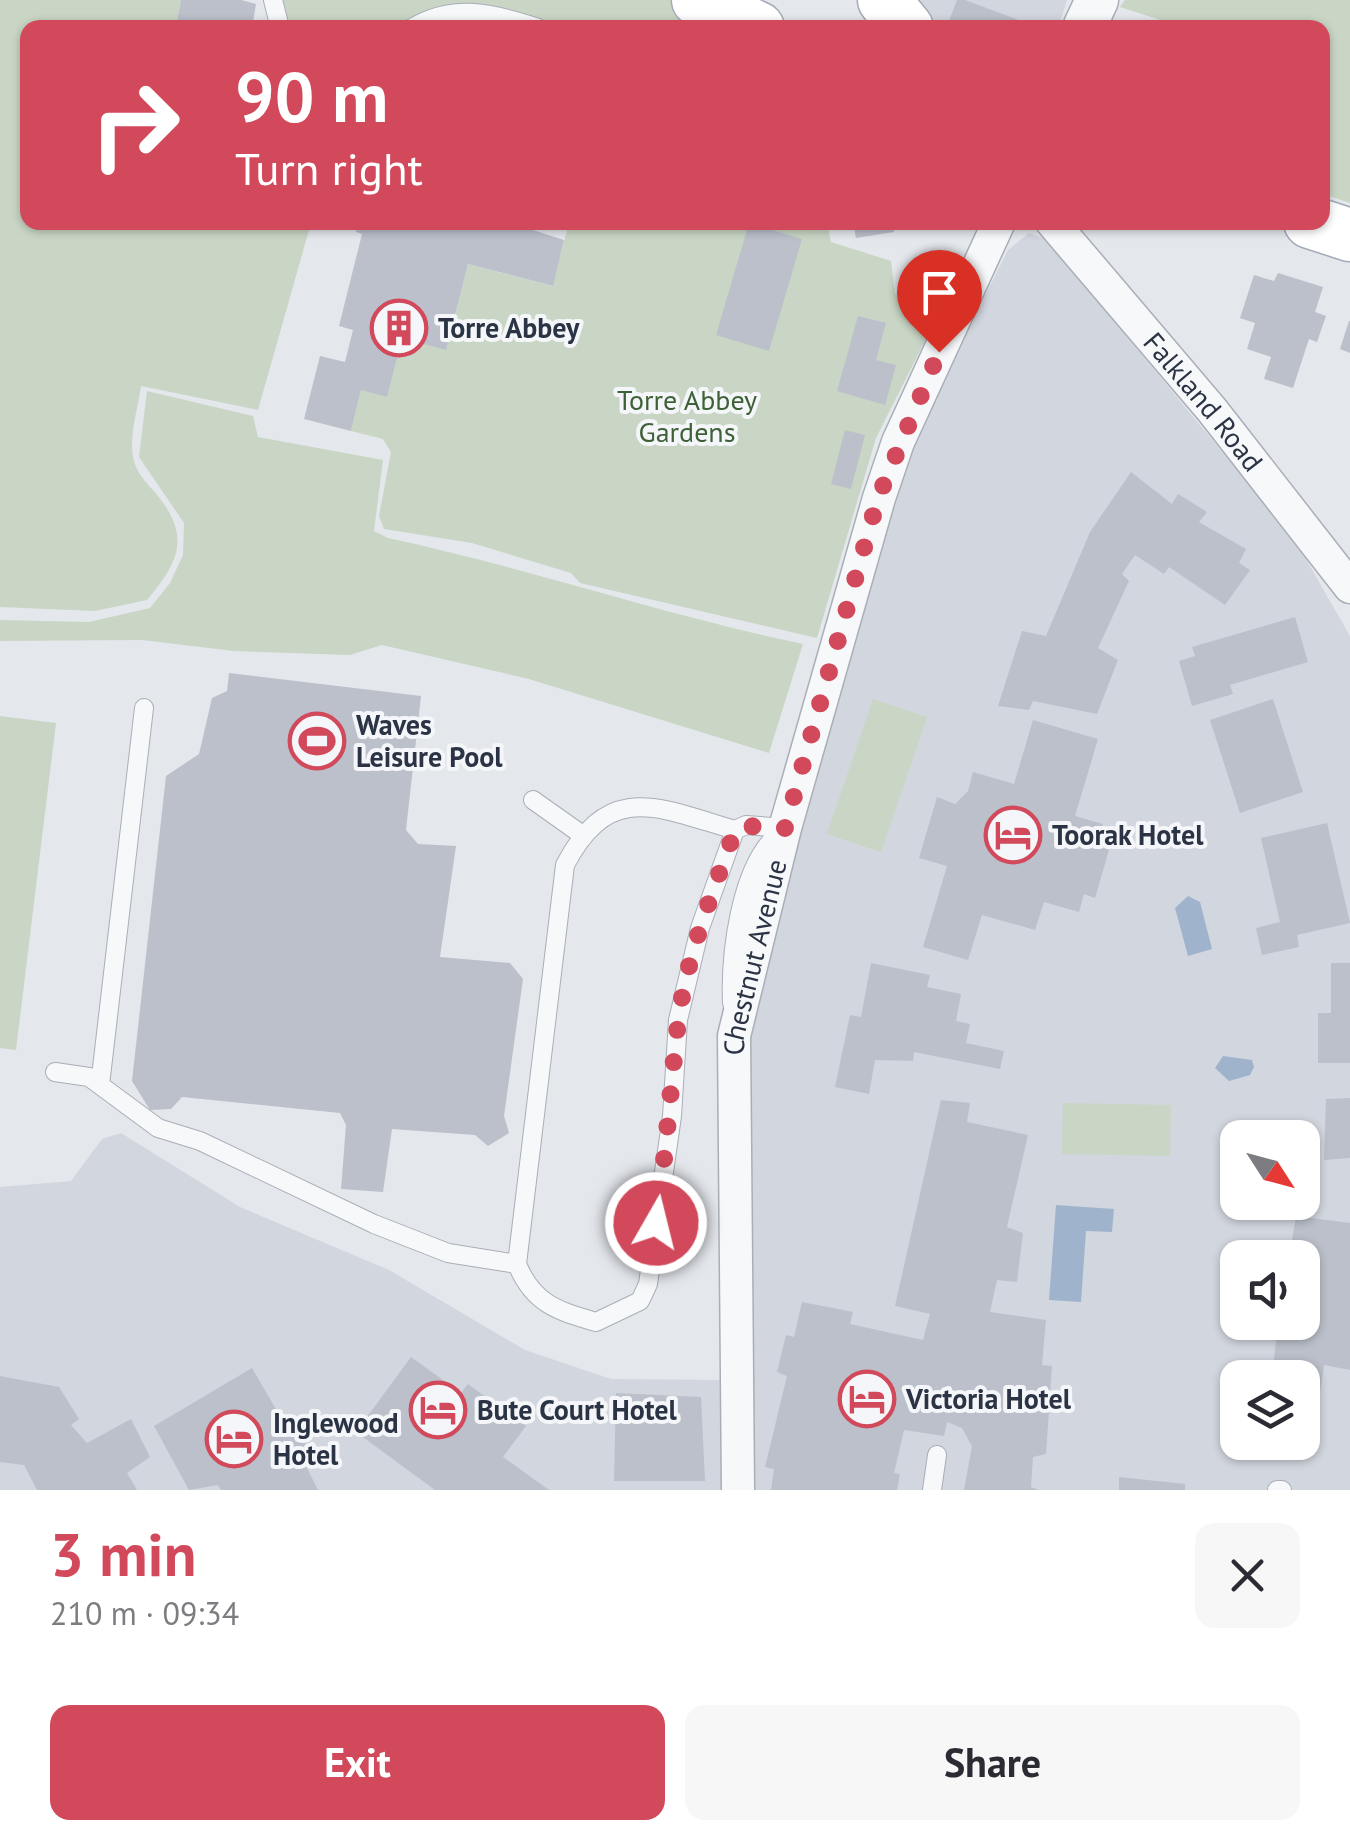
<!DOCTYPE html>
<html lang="en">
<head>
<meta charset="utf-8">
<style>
  :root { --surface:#fff; --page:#f7f7f7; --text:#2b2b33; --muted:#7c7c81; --accent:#d1495b }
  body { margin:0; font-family:"PT Sans",sans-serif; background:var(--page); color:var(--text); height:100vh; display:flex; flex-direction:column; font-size:38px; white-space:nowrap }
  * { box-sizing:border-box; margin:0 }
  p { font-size:32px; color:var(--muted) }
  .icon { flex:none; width:55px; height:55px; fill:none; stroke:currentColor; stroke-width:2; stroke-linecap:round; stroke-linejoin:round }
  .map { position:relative; height:1490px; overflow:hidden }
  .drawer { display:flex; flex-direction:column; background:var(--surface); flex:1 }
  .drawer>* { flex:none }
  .banner { position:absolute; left:20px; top:20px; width:1310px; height:210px; border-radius:20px; box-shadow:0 2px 8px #0004; background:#d1495b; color:#fff; overflow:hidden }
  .needle { width:65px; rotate:126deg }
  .tools { position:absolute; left:1220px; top:1120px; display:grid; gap:20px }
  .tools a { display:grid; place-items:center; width:100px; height:100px; border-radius:20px; background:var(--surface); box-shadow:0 2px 8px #0004; font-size:50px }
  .pin { position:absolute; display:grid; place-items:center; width:85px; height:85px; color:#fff; margin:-102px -42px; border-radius:50% 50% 50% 0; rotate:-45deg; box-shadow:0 0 10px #0007 }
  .pin .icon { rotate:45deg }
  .me { position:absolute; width:110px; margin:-55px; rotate:8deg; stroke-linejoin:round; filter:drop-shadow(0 0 8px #0008) }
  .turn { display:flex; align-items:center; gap:35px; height:210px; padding:0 50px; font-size:45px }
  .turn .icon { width:130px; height:130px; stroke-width:2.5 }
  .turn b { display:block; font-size:70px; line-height:85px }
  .round { display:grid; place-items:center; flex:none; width:105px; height:105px; border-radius:20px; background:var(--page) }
  .headline { display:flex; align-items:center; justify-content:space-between; height:170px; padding:0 50px }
  h1 { font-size:60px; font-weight:800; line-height:75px; color:var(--accent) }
  .button { display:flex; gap:20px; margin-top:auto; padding:20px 50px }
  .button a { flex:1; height:115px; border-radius:20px; background:var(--accent); color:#fff; font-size:40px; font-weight:800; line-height:115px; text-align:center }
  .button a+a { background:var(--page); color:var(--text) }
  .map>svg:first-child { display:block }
</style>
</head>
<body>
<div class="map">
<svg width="1350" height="1490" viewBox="0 0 1350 1490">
  <rect width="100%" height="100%" fill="#e4e7ec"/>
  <path fill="#d2d6de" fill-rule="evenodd" d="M915 0H1067L1058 28 939 27Z
    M1029 233 1046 239 1295 540 1350 636V1490H745L749 1016 891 509 922 421 1008 250ZM1238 1138H1302V1202H1238ZM1238 1258H1302V1322H1238ZM1238 1378H1302V1442H1238Z
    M121 1133 240 1207 389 1270 525 1350 611 1379 724 1380V1490H0V1187L71 1181 102 1139Z"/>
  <path fill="#c9d6c5" d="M0 0H181L177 21 190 23 189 27 28 28V222L311 223 258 410 141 386C138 408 129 436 133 457 136 474 148 484 158 496 192 538 177 564 147 600L95 611 0 607Z
    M273 0H698L758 27H280Z
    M1125 0H1350V203L1323 194 1322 28 1182 27 1120 7Z
    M569 223H827L831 242 891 261 895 294 940 311 876 438 817 638 580 583 571 573 472 543 384 529 379 516 391 452 383 439 351 431 361 390 402 338 446 349 468 264 552 286Z
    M147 391 253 416 258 437 383 460 374 531 388 538C528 568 663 615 803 644L769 753 529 679 382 645 350 655 234 651 142 640 0 641V620L89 622 150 608 170 583 183 555 184 523 139 457Z
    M873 699 927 717 881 852 827 834Z
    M0 716 56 723 16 1050 0 1048Z
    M1063 1103 1171 1105 1170 1156 1062 1154Z"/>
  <path fill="#9fb4cc" d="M1188 896 1200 902 1212 949 1188 956 1175 908Z
    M1223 1056 1252 1060 1254 1067 1250 1075 1229 1081 1215 1068Z
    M1056 1205 1114 1209 1112 1232 1086 1231 1081 1302 1049 1300Z"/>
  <path fill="#bbc0ca" d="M181 0H241L256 4 252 28H189L190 23 177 21Z
    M957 0H965L1040 28H951L947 26Z
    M358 222H508L564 240 553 286 468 264 446 350 402 338 387 397 361 390 351 431 304 419 320 356 345 362 353 330 339 326 362 234 356 232Z
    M853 222H892L894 232 856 238Z
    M749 223 802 239 769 351 716 335Z
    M1278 273 1323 287 1315 312 1326 316 1317 342 1309 339 1293 388 1264 379 1271 357 1247 349 1255 323 1240 318 1254 275 1274 281Z
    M858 316 886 323 876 360 896 365 885 405 837 391Z
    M1349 321H1350V353L1340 349Z
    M845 430 865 435 851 489 831 484Z
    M1131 472 1172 504 1178 494 1207 512 1199 522 1246 549 1239 563 1250 570 1225 605 1169 567 1164 574 1135 555 1122 574 1129 581 1098 648 1118 660 1097 714 1033 701 1029 710 998 706 1022 631 1046 636 1090 532Z
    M1295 617 1308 662 1230 685 1233 694 1192 706 1179 661 1195 656 1192 647Z
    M229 673 421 696 406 830 418 844 456 846 440 957 510 963 523 979 504 1116 509 1133 488 1146 475 1135 392 1129 383 1192 341 1189 346 1125 340 1113 182 1097 171 1109 150 1110 132 1081 166 776 199 754 212 698 227 691Z
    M1273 699 1303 792 1240 813 1210 720Z
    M1033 720 1098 739 1075 816 1103 824 1097 846 1109 850 1095 898 1084 894 1079 912 1044 902 1035 930 982 915 968 960 923 947 947 866 919 858 937 797 955 804 968 791 973 772 1014 784Z
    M1327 823 1350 923 1297 935 1299 947 1262 955 1256 928 1280 922 1261 838Z
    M871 963 930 975 927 987 961 994 956 1021 970 1024 966 1043 1004 1051 1000 1069 914 1052 913 1061 875 1060 869 1094 835 1087 850 1015 861 1017Z
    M1331 963H1350V1063H1318V1013H1331Z
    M1350 1098V1158L1324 1160 1326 1099Z
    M941 1100 970 1103 967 1122 1028 1135 1007 1227 1023 1233 1017 1282 997 1280 990 1312 1046 1320 1042 1365 1052 1366 1046 1454 1033 1457 1031 1487 1038 1490H964L972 1446 962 1428 947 1422 944 1436 904 1430 894 1473 900 1474 897 1490H771L774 1469 765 1467 787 1376 777 1372 786 1335 794 1337 802 1302 853 1312 850 1324 923 1340 930 1314 895 1306Z
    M1296 1216 1350 1223V1370L1324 1365 1318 1405 1302 1404V1378H1272L1278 1322H1302V1258H1289Z
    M411 1357 461 1393 468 1384 526 1426 503 1457 549 1490H435L356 1432Z
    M252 1368 277 1411 319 1451 303 1460 318 1490H221L218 1485 189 1490 154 1426Z
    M0 1376 59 1387 79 1419 71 1425 87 1443 131 1419 150 1457 127 1473 137 1490H37L24 1465 0 1462Z
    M616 1393 701 1397 705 1481H614Z
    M1119 1477 1185 1484V1490H1119Z"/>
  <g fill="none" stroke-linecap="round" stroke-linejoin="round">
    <g stroke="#a9aeb7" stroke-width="20">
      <path id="service" d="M273 0 280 28
        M412 28C454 3 493 13 538 28
        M533 800 581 834
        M735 830 700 928 678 1020 672 1116 648 1284 640 1301 596 1322C558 1311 533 1304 517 1264L565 865C609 780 659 808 735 830L746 825 785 828
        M732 1003C730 955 740 868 777 835
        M55 1072 89 1077 158 1128 200 1141 374 1224 448 1253 517 1264
        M100 1085 144 708
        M932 1490 937 1455
        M1277 1490H1282"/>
    </g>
    <g stroke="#a9aeb7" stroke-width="35">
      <g id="minor">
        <path id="s1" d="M1052 222 1212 410 1350 587"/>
        <path id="s2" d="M738 1490 734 1036 785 828 879 498 898 442 999 222"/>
      </g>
    </g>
    <g stroke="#a9aeb7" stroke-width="45">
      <path id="tertiary" d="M1084 28 1097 0"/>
    </g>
    <g stroke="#a3abb8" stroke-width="55">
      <path id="primary" d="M698 0 758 28
        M884 0 907 28
        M1310 222 1350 235"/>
    </g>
    <use href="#service" stroke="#f7f8fa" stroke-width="18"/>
    <use href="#minor" stroke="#f7f8fa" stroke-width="32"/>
    <use href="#tertiary" stroke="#f7f8fa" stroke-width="42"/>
    <use href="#primary" stroke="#fff" stroke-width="52"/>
  </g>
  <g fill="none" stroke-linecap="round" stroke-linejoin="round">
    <path stroke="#d1495b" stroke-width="18" stroke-dasharray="0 32.4" d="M656 1223C666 1156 670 1090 678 1023 686 957 713 892 735 830L746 826 785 828 878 498 939 352"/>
  </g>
  <defs>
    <g id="building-ring" transform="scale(2.875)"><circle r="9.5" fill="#f4f6f9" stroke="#d1495b" stroke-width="1.5"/><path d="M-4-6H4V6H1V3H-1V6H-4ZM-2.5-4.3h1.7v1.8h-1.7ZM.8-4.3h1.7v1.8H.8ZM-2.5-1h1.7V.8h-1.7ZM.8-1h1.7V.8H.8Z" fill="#d1495b"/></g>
    <g id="stadium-ring" transform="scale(2.875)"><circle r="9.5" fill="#f4f6f9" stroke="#d1495b" stroke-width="1.5"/><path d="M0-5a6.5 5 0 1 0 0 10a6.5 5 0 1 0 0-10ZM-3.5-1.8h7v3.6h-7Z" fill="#d1495b"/></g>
    <g id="hotel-ring" transform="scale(2.875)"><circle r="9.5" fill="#f4f6f9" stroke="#d1495b" stroke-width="1.5"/><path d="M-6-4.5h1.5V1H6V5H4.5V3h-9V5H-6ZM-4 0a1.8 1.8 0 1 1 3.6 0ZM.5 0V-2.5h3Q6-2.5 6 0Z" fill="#d1495b"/></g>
  </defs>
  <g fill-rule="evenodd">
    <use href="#building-ring" x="399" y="328"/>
    <use href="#stadium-ring" x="317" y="741"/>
    <use href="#hotel-ring" x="1013" y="835"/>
    <use href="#hotel-ring" x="867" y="1399"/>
    <use href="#hotel-ring" x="438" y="1410"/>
    <use href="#hotel-ring" x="234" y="1439"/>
  </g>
  <g text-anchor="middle" stroke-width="8" stroke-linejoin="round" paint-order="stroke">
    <g font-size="28" font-weight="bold" fill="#2b3445" stroke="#f4f6f9" text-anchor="start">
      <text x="438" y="338">Torre Abbey</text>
      <text x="356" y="735">Waves<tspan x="356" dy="32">Leisure Pool</tspan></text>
      <text x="1052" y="845">Toorak Hotel</text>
      <text x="906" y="1409">Victoria Hotel</text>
      <text x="477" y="1420">Bute Court Hotel</text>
      <text x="273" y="1433">Inglewood<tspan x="273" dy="32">Hotel</tspan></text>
    </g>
    <g font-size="28" fill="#3f6138" stroke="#f4f6f9">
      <text x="687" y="410">Torre Abbey<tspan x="687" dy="32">Gardens</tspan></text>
    </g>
    <g font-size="28" fill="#2b3445" stroke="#f4f6f9">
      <text dy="10" stroke="none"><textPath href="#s1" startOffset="235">Falkland Road</textPath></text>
      <text dy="10" stroke="none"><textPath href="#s2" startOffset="535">Chestnut Avenue</textPath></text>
    </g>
  </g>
</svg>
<div class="tools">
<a><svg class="needle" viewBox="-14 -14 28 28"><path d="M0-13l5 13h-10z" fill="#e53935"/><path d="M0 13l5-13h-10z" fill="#7c7c81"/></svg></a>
<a><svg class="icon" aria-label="sound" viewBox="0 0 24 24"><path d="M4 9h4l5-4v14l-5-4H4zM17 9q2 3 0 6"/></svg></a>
<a><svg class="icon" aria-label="layers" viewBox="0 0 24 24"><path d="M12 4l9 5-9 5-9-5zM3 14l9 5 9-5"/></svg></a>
</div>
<div class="pin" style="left:939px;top:352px;background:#d93025"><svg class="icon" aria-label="arrive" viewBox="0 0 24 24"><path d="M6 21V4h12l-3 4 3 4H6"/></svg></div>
<svg class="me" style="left:656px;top:1223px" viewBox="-20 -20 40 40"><circle r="17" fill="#d1495b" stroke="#fff" stroke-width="3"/><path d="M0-11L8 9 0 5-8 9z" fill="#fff"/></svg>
<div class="banner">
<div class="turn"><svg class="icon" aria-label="right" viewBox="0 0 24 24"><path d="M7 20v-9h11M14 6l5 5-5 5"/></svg><div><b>90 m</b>Turn right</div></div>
</div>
</div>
<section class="drawer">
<div class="headline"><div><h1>3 min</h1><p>210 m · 09:34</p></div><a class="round"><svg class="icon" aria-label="close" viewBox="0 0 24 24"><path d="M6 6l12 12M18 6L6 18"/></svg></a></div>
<div class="button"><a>Exit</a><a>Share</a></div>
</section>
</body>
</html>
